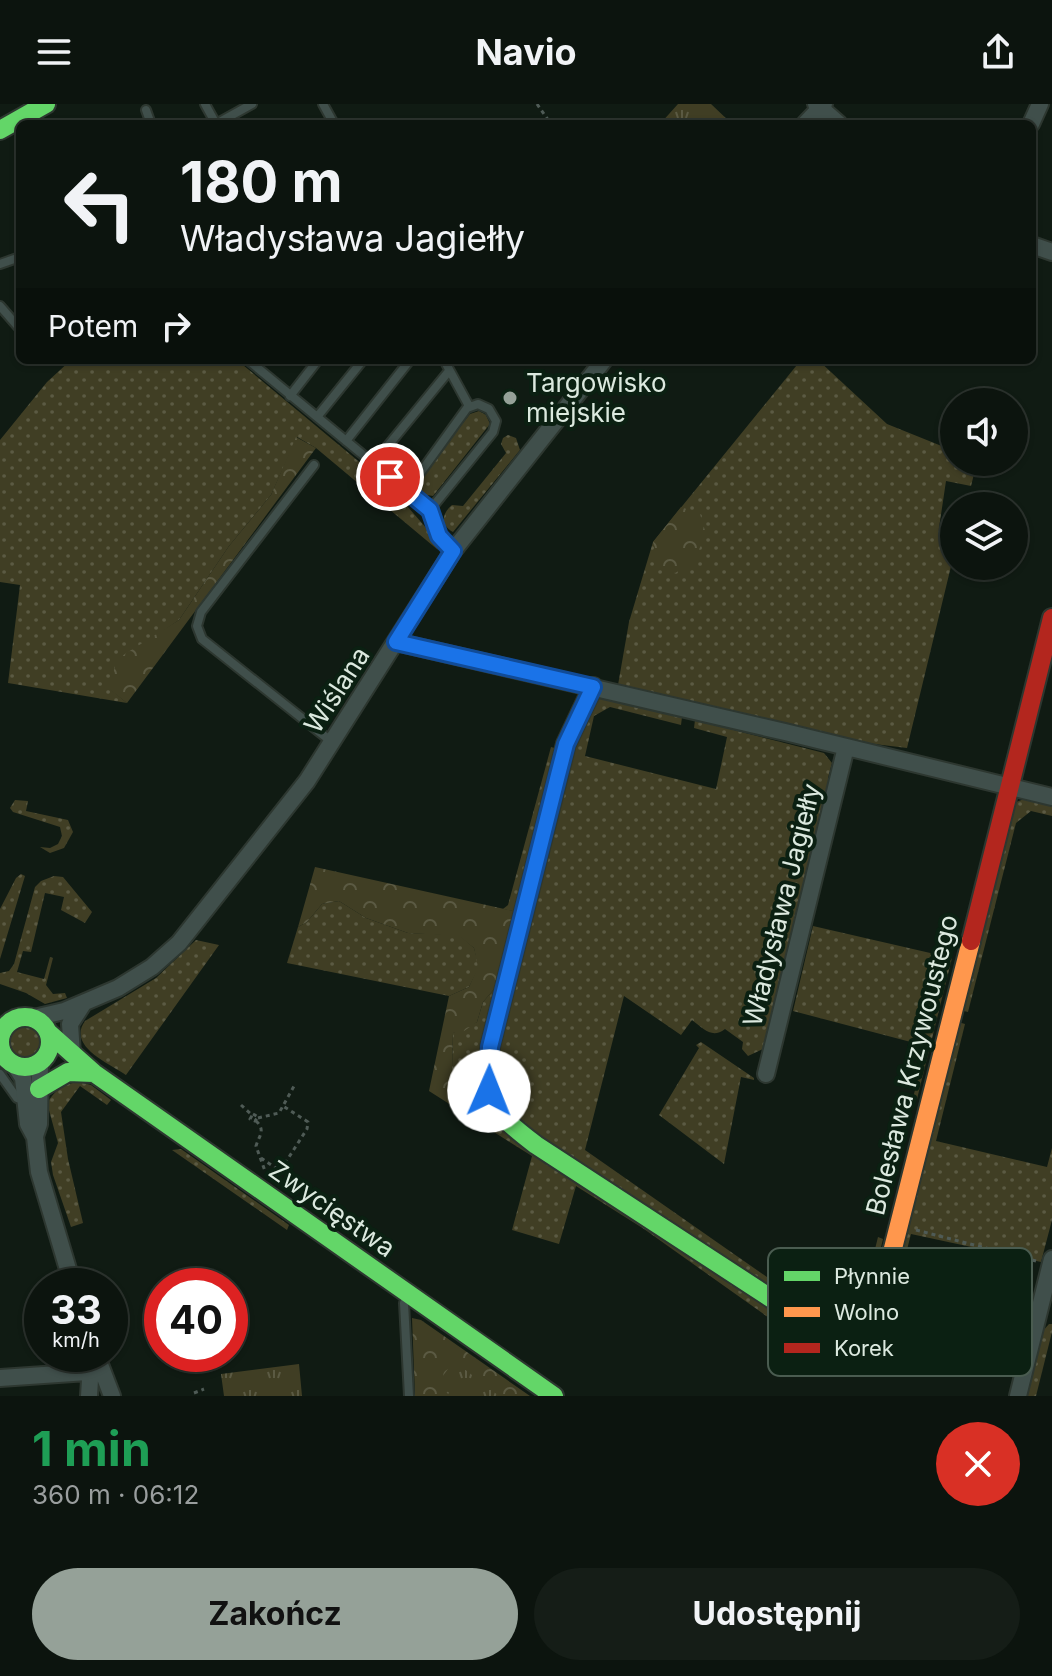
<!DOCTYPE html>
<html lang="pl">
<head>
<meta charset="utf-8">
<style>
  :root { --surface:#0c140e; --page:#151d17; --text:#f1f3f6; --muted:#9a9e9e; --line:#2c332e; --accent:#95a198 }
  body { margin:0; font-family:Inter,sans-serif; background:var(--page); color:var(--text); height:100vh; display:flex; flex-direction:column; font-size:30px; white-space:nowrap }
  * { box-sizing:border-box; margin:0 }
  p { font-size:26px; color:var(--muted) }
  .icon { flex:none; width:44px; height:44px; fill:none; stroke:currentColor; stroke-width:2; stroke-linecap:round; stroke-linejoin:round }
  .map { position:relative; height:1292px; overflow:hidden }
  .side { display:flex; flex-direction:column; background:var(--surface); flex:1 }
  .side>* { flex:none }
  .guide { position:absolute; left:16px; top:16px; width:1020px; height:244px; border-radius:12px; box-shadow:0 2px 6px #0004,0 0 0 2px var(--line); background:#0c140e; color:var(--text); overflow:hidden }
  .controls { position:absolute; left:940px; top:284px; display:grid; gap:16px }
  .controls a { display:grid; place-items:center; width:88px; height:88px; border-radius:50%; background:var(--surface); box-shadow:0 2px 6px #0004,0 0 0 2px var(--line); font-size:40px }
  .speed { position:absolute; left:24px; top:1164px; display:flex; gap:16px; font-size:40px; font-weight:700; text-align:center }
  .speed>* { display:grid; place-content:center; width:104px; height:104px; border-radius:50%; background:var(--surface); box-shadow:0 2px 6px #0004,0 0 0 2px var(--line); line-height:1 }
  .speed small { font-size:20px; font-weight:400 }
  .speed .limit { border:12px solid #d22; background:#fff; color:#111 }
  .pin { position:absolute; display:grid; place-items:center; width:68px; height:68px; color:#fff; margin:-34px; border:4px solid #fff; border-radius:50%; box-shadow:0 2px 8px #0007 }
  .me { position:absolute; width:88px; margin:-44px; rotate:1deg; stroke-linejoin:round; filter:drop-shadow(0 0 6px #0008) }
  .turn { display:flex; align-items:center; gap:28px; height:168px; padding:0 32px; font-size:36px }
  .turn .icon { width:104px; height:104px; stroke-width:2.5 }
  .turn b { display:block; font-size:56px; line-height:68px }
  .then { display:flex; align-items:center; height:76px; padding:0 32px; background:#0003; gap:16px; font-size:30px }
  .round { display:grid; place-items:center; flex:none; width:84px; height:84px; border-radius:42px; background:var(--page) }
  .headline { display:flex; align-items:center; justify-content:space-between; height:136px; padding:0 32px }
  h1 { font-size:48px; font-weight:700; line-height:60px; color:#1e9e55 }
  .cta { display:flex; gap:16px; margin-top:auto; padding:16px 32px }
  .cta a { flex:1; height:92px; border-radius:48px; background:var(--accent); color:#111; font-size:32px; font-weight:700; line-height:92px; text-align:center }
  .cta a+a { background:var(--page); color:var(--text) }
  header { display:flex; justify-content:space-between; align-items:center; height:104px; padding:0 32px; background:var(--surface); font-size:36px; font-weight:700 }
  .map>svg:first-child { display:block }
</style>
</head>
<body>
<header><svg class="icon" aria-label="menu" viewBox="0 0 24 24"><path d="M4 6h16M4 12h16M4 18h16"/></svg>Navio<svg class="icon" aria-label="share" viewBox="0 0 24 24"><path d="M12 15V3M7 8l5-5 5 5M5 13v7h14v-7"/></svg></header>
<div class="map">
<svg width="1052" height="1292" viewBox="0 0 1052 1292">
  <defs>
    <pattern id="grass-dots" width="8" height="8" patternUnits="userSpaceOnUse" patternTransform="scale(2)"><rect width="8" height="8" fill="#403e24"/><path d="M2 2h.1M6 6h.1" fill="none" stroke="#5b5a43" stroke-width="1.8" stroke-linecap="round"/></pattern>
    <pattern id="forest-crowns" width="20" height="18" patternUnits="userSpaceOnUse" patternTransform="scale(2)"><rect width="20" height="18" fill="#403e24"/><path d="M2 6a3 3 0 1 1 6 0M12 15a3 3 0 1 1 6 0" fill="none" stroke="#5b5a43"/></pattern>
    <pattern id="park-tufts" width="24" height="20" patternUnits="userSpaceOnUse" patternTransform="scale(2)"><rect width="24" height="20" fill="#403e24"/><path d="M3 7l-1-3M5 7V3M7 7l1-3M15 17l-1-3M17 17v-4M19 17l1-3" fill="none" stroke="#5b5a43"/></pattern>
  </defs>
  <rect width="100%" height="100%" fill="#101b13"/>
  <path fill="url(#grass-dots)" d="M71 256H237L393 386 428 426 438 446 316 344 297 333 271 391 229 442 179 516 157 531 110 585 127 599 8 579 20 481 0 478V336L47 278Z
    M801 256H818L887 320 954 347V358H977L971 382 946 377 939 424 954 430V450L907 644 866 639 618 581 629 518 653 438Z
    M479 307 486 311 490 320 433 392 421 390 418 381 419 375 470 310Z
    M508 331 516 334 520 346 453 428C440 421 442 409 452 401L463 402 506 349 501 340 503 334Z
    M602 594 682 613 681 621 610 603 594 612 585 652 716 685 727 633 694 624 695 616 824 649 832 659 828 674 832 675 763 945 748 952 742 945 743 938 725 925C712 935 704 925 692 916L681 931 624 892 585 1046 774 1178 769 1187 509 1013 492 968 568 651 598 595Z
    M551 643 558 645 518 808 503 805 508 801Z
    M1027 694 1052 701V712L1031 707 1016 719 968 908 960 906 1016 698Z
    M15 696 28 697 26 707 68 716 73 728 64 744 50 749 40 743 50 744 58 740 62 732 60 723 13 708 10 704Z
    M21 770 25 772 0 855V805L16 774Z
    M54 772 63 773 92 808 85 819 61 806 64 793 45 789 31 848 23 847 17 868 44 875 50 853 53 854 46 881 53 890 65 889 67 894 45 900 26 889 0 880V869L9 867 14 860 35 783 41 777Z
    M339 797 366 814 408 829 459 831 474 844 479 863 469 883 449 892 287 859 298 823 307 818 322 800Z
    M813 822 952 854 917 995 913 994 926 942 793 907Z
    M196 836 219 841 126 971C108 959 67 942 85 917L156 874Z
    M501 877 488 1000 784 1213 779 1221 644 1125 576 1082 559 1140 512 1126 532 1052 451 1001 453 929 477 918 483 898Z
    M958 918 965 920 936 1037 1047 1063 1052 1044V1116L1041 1158 911 1130 879 1255 874 1251 873 1246 885 1216Z
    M9 937a16 16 0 1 1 32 0a16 16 0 1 1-32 0Z
    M701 938 754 974V976L741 973 724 1060 659 1011 699 944 696 941Z
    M79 978 91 981 111 996 107 1001 80 982 61 1008 68 1055 83 1119 71 1123 53 1071 51 1058 58 1039 47 999C55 986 64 979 79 978Z
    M181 1045 289 1121 287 1126 172 1046Z
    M878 1133 883 1135 865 1208 857 1221 842 1224 798 1196 800 1191 860 1206Z
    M1049 1220H1052V1228L1036 1292H1026L1041 1229Z"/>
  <path fill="url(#forest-crowns)" d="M296 333 316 344 127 599 109 585 117 555 179 516 229 442 271 391Z
    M681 403 700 410 706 430 693 459 675 469 659 463 653 438Z
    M315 763 518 808 501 877 483 898 477 918 464 927 453 929 451 1001 429 987 449 892 469 883 478 863 474 844 459 832 408 829 366 814 339 797 322 800 307 818 298 823Z
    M412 1214 421 1216 530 1292H415Z"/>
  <path fill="url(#park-tufts)" d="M678 0H711L732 20H660Z
    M454 1257 499 1292H451L436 1281Z
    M299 1260 302 1292H224L221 1270Z"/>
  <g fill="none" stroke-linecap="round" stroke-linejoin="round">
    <g stroke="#2d3730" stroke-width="12">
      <path id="lane" d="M205 0 216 20
        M323 0 334 20
        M146 6 151 20
        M216 20 252 0
        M0 160 20 153
        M0 202 20 225
        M248 256 430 406 439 432 453 447
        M444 256 469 302
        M290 292 318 256
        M317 313 363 256
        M346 337 410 256
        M373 360 449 267
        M314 361 201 508 197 522 202 535 332 638
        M407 387 467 304 478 300 489 305 496 317 493 328 430 406
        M0 970 17 994 26 997
        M409 1292 404 1199 410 1191"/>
    </g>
    <g stroke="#2d3730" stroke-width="20">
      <path id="street" d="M816 0 839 20
        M805 20 824 0
        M1031 20 1040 0
        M1032 141 1052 148
        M396 538 785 628 1052 693
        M34 914 64 907 118 884 152 863 179 839 307 677 453 447 604 256
        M72 950 70 920 83 900
        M14 960 23 974 28 1020 35 1033 39 1068 73 1182
        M766 970 846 643
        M35 1032 39 1020 40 959
        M96 1250 112 1292
        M0 1274 102 1267
        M89 1292 91 1260
        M1018 1292 1052 1155"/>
    </g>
    <g stroke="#2d3730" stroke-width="22">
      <path id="fast" d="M0 26 46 0
        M593 583 566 640 490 943C489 1000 490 1006 536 1041L835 1236C877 1247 879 1201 886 1172
        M0 938a25 25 0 1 1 50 0a25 25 0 1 1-50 0Z
        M49 929 94 969 554 1292
        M39 985 68 968 94 969"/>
    </g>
    <g stroke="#2d3730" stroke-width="22">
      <path id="slow" d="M886 1172 971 837"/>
    </g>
    <g stroke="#2d3730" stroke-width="22">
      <path id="jam" d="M971 837 1052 514"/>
    </g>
    <path stroke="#4f5b56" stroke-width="3" stroke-dasharray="4 4" stroke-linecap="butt" d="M537 0 551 20
      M241 1001 252 1011
      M253 1010 258 1013 255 1017 250 1015Z
      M258 1014 279 1009 294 982
      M256 1017C266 1026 259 1032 256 1042L265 1067
      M261 1054 280 1067 307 1025 308 1018 283 1002
      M916 1126 1036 1157
      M194 1289 204 1285"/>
    <use href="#lane" stroke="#404f4b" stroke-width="8"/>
    <use href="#street" stroke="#404f4b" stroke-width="16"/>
    <use href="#fast" stroke="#63d668" stroke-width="18"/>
    <use href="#slow" stroke="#ff974d" stroke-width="18"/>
    <use href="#jam" stroke="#b3261e" stroke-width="18"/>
  </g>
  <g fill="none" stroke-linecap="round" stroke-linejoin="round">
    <g stroke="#114b97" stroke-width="20">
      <path id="route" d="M390 373 430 406 439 432 453 447 396 538 593 583 566 640 558 671 490 943 489 987"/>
    </g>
    <use href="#route" stroke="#1a73e8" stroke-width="14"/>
  </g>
  <circle fill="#95a198" stroke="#0b2012" stroke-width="3" cx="510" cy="294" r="8"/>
  <g text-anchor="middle" stroke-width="8" stroke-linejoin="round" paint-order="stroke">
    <g font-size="26" fill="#dce9df" stroke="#0b2012" text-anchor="start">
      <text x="526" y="288">Targowisko<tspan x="526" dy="30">miejskie</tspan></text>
    </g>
    <g font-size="26" fill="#dce9df" stroke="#0b2012">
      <text transform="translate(337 586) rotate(-57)" y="9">Wiślana</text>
      <text transform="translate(782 801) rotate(-76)" y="9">Władysława Jagiełły</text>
      <text transform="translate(912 961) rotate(-76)" y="9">Bolesława Krzywoustego</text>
      <text transform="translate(332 1105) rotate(35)" y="9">Zwycięstwa</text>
    </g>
  </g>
  <rect x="768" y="1144" width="264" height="128" rx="12" fill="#0b2012" stroke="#4a5c50" stroke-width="2"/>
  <rect x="784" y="1167" width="36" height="10" fill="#63d668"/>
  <rect x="784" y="1203" width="36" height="10" fill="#ff974d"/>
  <rect x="784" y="1239" width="36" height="10" fill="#b3261e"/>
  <g font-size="22" fill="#dce9df">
    <text x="834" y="1180">Płynnie</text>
    <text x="834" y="1216">Wolno</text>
    <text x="834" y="1252">Korek</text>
  </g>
</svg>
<div class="controls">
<a><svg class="icon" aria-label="sound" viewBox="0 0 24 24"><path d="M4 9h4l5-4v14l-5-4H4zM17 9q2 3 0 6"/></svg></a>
<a><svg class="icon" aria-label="layers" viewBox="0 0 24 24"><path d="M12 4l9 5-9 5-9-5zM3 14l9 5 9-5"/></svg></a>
</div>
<div class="speed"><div>33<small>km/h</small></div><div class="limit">40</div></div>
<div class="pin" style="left:390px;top:373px;background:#d93025"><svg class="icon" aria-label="arrive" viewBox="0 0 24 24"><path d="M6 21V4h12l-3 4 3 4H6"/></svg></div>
<svg class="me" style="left:489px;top:987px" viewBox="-20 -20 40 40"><circle r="19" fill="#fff"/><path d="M0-13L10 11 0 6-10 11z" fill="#1a73e8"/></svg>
<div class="guide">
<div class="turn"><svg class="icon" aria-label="left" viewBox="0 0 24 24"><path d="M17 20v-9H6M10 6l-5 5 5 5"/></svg><div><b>180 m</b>Władysława Jagiełły</div></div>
<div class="then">Potem<svg class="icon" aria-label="right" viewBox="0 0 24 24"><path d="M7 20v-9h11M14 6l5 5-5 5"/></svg></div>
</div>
</div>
<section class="side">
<div class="headline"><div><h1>1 min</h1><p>360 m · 06:12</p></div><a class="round" style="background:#d93025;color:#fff"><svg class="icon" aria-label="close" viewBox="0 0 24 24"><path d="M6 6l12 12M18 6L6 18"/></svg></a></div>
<div class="cta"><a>Zakończ</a><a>Udostępnij</a></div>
</section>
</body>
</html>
